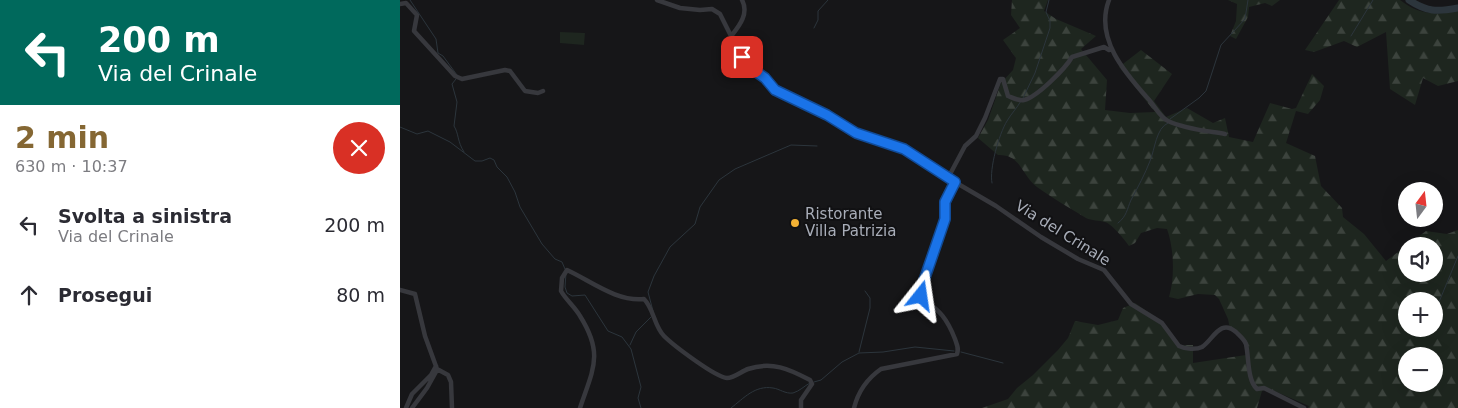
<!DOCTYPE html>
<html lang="it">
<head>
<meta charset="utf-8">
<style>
  :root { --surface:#fff; --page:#f2f2f3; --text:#2b2b33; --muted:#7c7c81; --accent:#856733 }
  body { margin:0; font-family:"DejaVu Sans",sans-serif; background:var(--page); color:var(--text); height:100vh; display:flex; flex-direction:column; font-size:19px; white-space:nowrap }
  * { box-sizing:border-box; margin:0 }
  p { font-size:16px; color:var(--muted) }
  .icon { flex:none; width:28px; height:28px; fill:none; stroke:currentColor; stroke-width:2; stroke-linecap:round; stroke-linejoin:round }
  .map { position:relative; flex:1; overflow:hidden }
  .side { display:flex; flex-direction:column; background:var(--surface); width:400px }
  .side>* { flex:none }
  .top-card { background:#00695c; color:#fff; overflow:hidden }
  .needle { width:32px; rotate:15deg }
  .buttons { position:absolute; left:998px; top:182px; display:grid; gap:10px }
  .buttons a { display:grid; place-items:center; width:45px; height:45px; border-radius:50%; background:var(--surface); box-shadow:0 5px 20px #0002; font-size:25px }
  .pin { position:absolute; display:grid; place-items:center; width:42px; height:42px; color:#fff; margin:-21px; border-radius:10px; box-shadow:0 2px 8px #0006 }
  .me { position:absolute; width:55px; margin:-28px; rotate:15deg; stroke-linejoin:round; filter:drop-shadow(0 0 4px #0008) }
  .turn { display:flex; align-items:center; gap:18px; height:105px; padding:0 15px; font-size:22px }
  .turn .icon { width:65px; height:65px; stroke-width:2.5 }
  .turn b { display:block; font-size:35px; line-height:42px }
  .round { display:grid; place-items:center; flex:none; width:52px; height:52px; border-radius:26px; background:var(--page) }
  .summary { display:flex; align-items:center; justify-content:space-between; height:85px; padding:0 15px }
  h1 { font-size:30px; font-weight:700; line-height:38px; color:var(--accent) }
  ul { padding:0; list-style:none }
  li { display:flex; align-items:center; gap:15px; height:70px; padding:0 15px }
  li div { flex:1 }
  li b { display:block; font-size:19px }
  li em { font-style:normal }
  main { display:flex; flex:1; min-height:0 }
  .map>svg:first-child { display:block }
</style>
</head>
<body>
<main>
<section class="side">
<div class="top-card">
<div class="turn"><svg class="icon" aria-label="left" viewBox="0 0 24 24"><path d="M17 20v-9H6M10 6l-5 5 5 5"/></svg><div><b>200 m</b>Via del Crinale</div></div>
</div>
<div class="summary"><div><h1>2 min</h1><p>630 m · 10:37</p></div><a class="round" style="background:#d93025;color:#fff"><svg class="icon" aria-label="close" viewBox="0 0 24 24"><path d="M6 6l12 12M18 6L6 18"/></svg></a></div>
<ul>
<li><svg class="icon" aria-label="left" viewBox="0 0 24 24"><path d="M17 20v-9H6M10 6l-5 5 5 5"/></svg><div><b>Svolta a sinistra</b><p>Via del Crinale</p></div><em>200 m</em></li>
<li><svg class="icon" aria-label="ahead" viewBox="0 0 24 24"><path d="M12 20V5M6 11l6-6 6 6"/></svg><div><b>Prosegui</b></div><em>80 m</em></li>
</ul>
</section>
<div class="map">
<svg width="1058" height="408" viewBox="0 0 1058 408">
  <defs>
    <pattern id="forest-firs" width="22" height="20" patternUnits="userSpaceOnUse" patternTransform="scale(1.25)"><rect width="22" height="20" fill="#1e261f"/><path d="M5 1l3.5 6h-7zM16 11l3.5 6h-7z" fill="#3c433d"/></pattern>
  </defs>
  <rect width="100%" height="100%" fill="#161618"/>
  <path fill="#1e261f" d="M160 32 185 33 184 45 160 43Z"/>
  <path fill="url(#forest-firs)" fill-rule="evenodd" d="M612 0H648L644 11 656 19 696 36 681 49 707 80 705 110 730 113 755 112 719 67 741 50 772 74 754 101 766 117 787 108 813 123 825 118 829 137 853 142 870 103 892 109 896 108 912 74 924 86 920 100 908 114 896 111 886 143 915 156 921 186 942 208 943 217 964 234 986 261 1026 231 1047 234 1058 230V408H908L909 406 868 388 862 391 857 408H582L608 399 617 388 633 375 658 350 668 338 675 321 698 325 718 320 723 308 735 303 764 323 779 345H793V363L846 355 843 340 830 329 828 319 819 299 815 295 798 294 778 299 769 297C775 278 774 248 767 229L757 228 741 233 735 243 729 246C725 240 712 224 705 222 699 220 692 221 686 218 670 208 652 198 637 187 621 175 621 154 598 155L578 138 588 120 601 83 613 70 616 58 603 40 620 28 611 15ZM1006 246H1034V274H1006ZM1006 301H1034V329H1006ZM1006 356H1034V384H1006Z
    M828 0H880L872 6 865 3 849 7 848 17 836 39 830 36 836 21 837 4Z
    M939 0H1000C1020 16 1034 14 1058 10V81L1038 86 1023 78 1015 105 990 89 986 32 957 47 944 41 914 52 905 50Z"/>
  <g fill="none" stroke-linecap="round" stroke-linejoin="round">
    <path stroke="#2c353c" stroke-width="1" d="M10 0 36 39 38 53 43 56 57 75
      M414 28 418 20V11L428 0
      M951 36 973 0
      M56 79 52 84 57 102 54 126C59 134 57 141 64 152
      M623 98 635 73 650 28V21L646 12 649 0
      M770 119 799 98 806 91 821 45 845 19 848 0
      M0 127 17 134 28 131 50 142 75 161H82L90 158 94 160 97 167 107 177 115 192 120 207 142 244 155 259 162 262 165 269
      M592 183C589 169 599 134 607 121 611 114 617 108 621 101
      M718 223C727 216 727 209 731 200 738 187 745 174 750 161 755 149 756 128 768 123
      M166 273 165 287 167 293 172 296 185 295 208 331 222 337 231 349 241 387 238 398 241 408
      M1039 302 1058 256
      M253 311 248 292 254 276 270 247 295 224 300 207 319 180 335 169 391 145 417 146
      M230 345 236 332 251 317
      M459 352 470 308V298L465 291
      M561 352 603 363
      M414 382 421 380 442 362 459 353 483 352 515 347 554 351
      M331 408C344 398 355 385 373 388 380 389 385 394 393 393 400 391 404 386 410 383"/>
    <path stroke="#2c353c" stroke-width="7" d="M1009 0C1027 12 1037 12 1058 8"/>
    <path stroke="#37383d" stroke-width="4.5" d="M257 0 280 8 300 10 312 9 320 14 340 54 347 66 365 78 375 90 427 115 456 133 477 139 503 149 548 178 596 206 641 237 678 259 704 270 731 304 762 323 779 346C785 349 796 350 802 347 813 340 820 318 836 332 840 336 844 339 846 344 849 357 847 380 857 389L864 388 904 408
      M709 0C694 39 726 74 750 101 755 107 761 118 768 121 784 129 808 131 825 134
      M0 4 6 3 17 15 14 31 55 76 62 79 105 70 110 71 125 91 138 93 143 91
      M332 35C340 25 349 13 342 0
      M548 178 565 146 576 136 585 118 600 79H603L608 96C613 98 618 101 624 100 637 97 665 69 672 57L704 47 709 50 712 49
      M0 290 15 294 25 336 37 369 48 375 51 382 52 408
      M6 408 12 394 31 375 36 366
      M12 408 27 388 37 370
      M180 408C193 369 204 354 180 316 175 307 166 300 161 291L162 278 167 270C191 281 217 302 244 299 254 309 254 326 264 336 273 345 315 377 327 378 334 378 342 371 348 369 372 361 389 369 410 380L412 384 401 400V408
      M454 408C458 392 468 378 481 369L557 354C559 348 557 345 555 339 546 316 539 311 521 296L520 292 545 219V202L555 182"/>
  </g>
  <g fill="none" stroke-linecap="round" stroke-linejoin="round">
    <g stroke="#114b97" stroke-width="12">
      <path id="route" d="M342 57 348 66 365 78 375 90 427 115 456 133 504 149 555 182 545 202V219L520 292 521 296"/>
    </g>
    <use href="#route" stroke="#1a73e8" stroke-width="9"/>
  </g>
  <circle fill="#f2b134" stroke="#111113" stroke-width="2" cx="395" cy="223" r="5"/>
  <g text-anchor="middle" stroke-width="4" stroke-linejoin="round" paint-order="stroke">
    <g font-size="15" fill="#a8adb8" stroke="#111113" text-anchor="start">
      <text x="405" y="219">Ristorante<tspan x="405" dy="17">Villa Patrizia</tspan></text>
    </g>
    <g font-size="15" fill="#a8adb8" stroke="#111113">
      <text transform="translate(663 233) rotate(32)" y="5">Via del Crinale</text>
    </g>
  </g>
</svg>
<div class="buttons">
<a><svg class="needle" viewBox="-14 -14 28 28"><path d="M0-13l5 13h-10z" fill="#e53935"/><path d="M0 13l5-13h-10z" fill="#7c7c81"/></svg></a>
<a><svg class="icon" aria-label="sound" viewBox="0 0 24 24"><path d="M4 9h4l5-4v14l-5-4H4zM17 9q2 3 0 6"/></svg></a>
<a>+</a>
<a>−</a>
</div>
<div class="pin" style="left:342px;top:57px;background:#d93025"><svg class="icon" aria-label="arrive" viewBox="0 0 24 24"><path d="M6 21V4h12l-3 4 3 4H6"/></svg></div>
<svg class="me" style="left:521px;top:296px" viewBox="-20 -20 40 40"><path d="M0-17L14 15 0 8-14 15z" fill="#1a73e8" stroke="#fff" stroke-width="4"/></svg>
</div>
</main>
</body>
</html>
